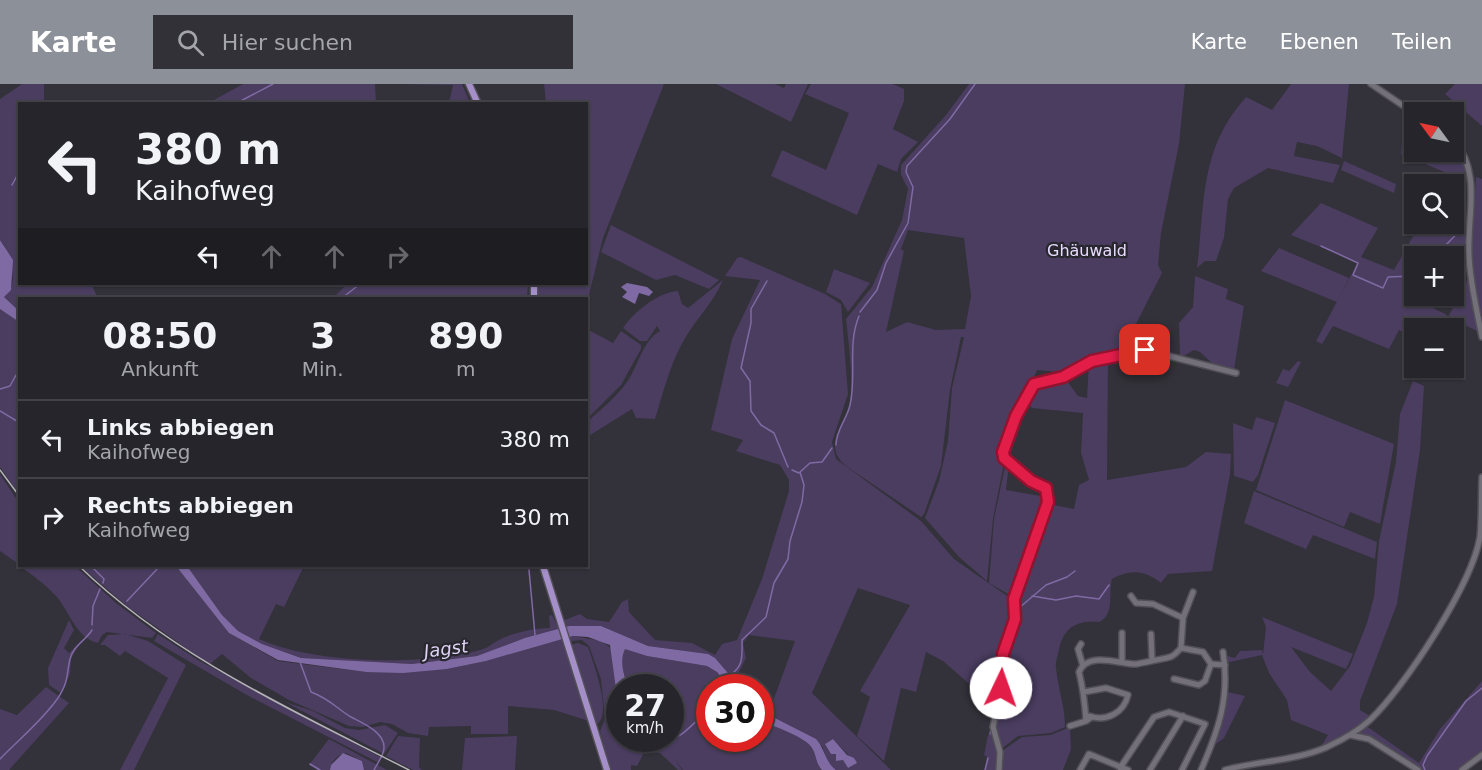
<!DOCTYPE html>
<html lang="de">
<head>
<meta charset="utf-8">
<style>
  :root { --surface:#26252b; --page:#323137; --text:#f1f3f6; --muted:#a4a5a9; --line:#424247; --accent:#8c9099 }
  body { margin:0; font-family:"DejaVu Sans",sans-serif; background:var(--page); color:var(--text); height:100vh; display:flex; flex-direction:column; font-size:22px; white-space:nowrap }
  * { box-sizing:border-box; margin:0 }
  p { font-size:20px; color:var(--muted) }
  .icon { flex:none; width:33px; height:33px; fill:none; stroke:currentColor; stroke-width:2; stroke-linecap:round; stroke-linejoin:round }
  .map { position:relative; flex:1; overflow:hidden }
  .drawer { position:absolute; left:18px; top:213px; width:570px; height:270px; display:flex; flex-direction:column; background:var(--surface); border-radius:0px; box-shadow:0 2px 4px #0004,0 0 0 2px var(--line) }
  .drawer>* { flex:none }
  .banner { position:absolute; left:18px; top:18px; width:570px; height:183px; border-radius:0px; box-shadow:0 2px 4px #0004,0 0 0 2px var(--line); background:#26252b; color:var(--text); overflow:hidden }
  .needle { width:39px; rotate:303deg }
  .fabs { position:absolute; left:1404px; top:18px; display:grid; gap:12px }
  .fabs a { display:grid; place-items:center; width:60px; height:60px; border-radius:0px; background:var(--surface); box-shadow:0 2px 4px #0004,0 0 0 2px var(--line); font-size:30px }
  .speed { position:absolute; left:606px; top:590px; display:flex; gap:12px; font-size:30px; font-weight:700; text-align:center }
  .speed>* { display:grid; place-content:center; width:78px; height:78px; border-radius:50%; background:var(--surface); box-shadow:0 2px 4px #0004,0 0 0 2px var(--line); line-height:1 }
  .speed small { font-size:15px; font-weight:400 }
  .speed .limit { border:9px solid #d22; background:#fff; color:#111 }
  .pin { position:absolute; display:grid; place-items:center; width:51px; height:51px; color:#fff; margin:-26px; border-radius:12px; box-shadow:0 3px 9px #0006 }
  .me { position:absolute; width:66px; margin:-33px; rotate:3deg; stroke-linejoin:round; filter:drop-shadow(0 0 4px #0008) }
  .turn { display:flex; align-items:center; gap:21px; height:126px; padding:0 18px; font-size:27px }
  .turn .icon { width:78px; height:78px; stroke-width:2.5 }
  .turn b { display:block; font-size:42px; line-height:51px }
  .lanes { display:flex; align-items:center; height:57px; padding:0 18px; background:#0003; justify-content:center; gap:30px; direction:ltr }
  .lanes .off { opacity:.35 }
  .eta { display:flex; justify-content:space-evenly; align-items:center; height:102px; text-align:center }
  .eta b { font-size:36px; font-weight:600; line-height:42px }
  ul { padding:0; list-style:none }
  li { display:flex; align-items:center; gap:18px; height:78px; padding:0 18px; border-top:2px solid var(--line) }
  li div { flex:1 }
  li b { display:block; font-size:22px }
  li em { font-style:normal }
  header { display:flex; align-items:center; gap:36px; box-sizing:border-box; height:84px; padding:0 30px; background:var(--accent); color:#fff }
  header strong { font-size:28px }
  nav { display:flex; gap:33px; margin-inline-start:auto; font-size:21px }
  .search { width:420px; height:54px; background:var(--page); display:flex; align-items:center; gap:15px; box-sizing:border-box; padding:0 21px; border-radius:0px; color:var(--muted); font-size:22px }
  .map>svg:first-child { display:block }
</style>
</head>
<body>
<header>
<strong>Karte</strong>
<div class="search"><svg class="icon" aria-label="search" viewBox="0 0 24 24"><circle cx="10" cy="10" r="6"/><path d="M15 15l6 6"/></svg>Hier suchen</div>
<nav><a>Karte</a><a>Ebenen</a><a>Teilen</a></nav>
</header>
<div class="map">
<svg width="1482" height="686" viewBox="0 0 1482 686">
  <rect width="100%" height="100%" fill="#333139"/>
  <path fill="#4a3d60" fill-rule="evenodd" d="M22 0H44V19L20 20V200H91L98 214H20L19 227 4 213C5 210 8 209 10 206 17 195 9 166 0 156V15Z
    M243 0H375L376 19H201L214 16Z
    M402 0H462L470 19H449L453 1Z
    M544 0H664L603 154 587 219 586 214H535L536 200H586V20L546 19Z
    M716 0H775L784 4 786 0H808L791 38Z
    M811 0H893L904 5V17L893 45 918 58 901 75 897 88 878 80 857 131 771 92 782 66 826 86 849 29 805 10Z
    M969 0H1185L1179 60 1161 149 1158 181 1162 189 1120 271 1082 278 1070 289 1037 286 1001 371 1003 384 993 435 987 497 959 473 925 434 939 397 948 357 952 304 964 253H961L950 306 941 382 924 430 921 433 846 382C840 376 835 371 835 363 834 346 848 335 850 319 853 291 849 263 846 235L872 203 902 136 908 105 901 91V81L946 31ZM908 146 964 154 971 212 965 245 936 246 907 238 886 248 904 167 901 165Z
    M1291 0H1349L1342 74 1317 62 1297 58 1294 72 1340 81 1333 99 1268 84 1234 104 1228 115 1224 154 1216 177H1205L1197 184C1205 119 1199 65 1246 13L1272 26Z
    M1455 0H1482V42L1445 10Z
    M1405 25 1414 32V68H1454V61L1464 76 1471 99 1401 70Z
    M1344 77 1396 100 1394 109 1341 86Z
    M1476 93 1482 95V231L1479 229 1470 175Z
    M1321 119 1378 144 1361 173 1394 186 1420 140H1454V135L1459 137 1465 133 1469 135 1467 169 1452 163 1447 172H1414V212H1427L1423 219 1447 231 1439 244H1414V253L1399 246 1389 265 1333 242 1322 260 1316 257 1358 178 1291 151Z
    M611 141 719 196 709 205 675 191 656 196 601 168Z
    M1279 164 1349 194 1337 218 1261 187Z
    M741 173 825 210 841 220 848 310 832 358 836 375 921 437 954 475 1013 516 1014 537 1003 562 1000 599 995 626 980 620 982 611 943 577 926 568 916 608 901 604 884 677 857 652 870 613 860 607 910 521 858 504 812 609 891 686H836L829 682 822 662 761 627V622L769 628 795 557 749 551 743 559 746 574 737 592 743 603H740L715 574 708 570 648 562 601 542 564 543 562 537 580 530 587 535 609 538 622 518 628 515 629 528 655 556 692 559 715 571 722 560 737 556 762 495 789 407V396L780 381 736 367 743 356 711 346 732 255 760 196 725 192 737 174ZM833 655 856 679 848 684 843 676 836 677 837 670H831L825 660Z
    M834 185 870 199 848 228 841 216 826 208Z
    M1195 192 1228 205 1226 215 1244 222 1234 286 1214 281 1200 268 1194 266 1180 274 1179 239 1193 223Z
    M1469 193 1479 248 1448 233Z
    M723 196C714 218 696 235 684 256 670 280 663 309 655 335L636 334 632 325 587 353V338C599 327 614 315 624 302 637 287 642 256 660 247L657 242 647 257H640L623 244C634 228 658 208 678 207L682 220 688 224Z
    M347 200H528L527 214H333Z
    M0 225 19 238V410L0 383Z
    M587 245 613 259 621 247 641 261V265L621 301 587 335Z
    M1108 274 1107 396 1186 383 1206 368 1231 370 1230 390 1212 487 1168 490 1161 499C1145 486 1130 485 1112 495 1108 511 1115 531 1099 538 1077 536 1064 543 1059 565 1058 571 1055 578 1056 584 1058 604 1065 622 1065 643L1051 649 1018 652 1000 666 994 649 1004 568 1017 536 1016 513 1049 420 1074 425 1079 401 1089 396 1081 369 1083 329 1032 324 1026 317 1034 302 1065 294 1078 312 1087 314 1089 279Z
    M1298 277 1301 278 1288 303 1276 299 1283 285 1289 287Z
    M1413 297 1424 302 1420 366 1397 520 1360 617V626L1370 632 1348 651 1320 664 1328 651 1291 636 1287 616 1269 589 1262 571 1225 579 1224 571 1235 574 1240 567 1262 566 1263 570 1266 543 1262 533 1353 570 1346 585 1291 563 1310 588 1331 607 1350 582 1367 539 1374 513 1379 457 1396 378 1400 330Z
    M1285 316 1394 360 1380 440 1350 428 1344 443 1256 406Z
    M1256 333 1275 339 1258 391 1253 398 1234 392 1233 339 1252 346Z
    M1006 378 1009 380 1006 406 1046 413V424L1014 510 1010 511 989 499 994 435Z
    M0 390 19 419 20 481 0 467Z
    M1254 407 1377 458 1375 475 1313 451 1306 465 1244 439Z
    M20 482H75L116 519 156 549 152 554 107 548 102 551 98 559C75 553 70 528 56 512 45 500 32 491 20 482Z
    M80 482H176L229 549 278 577 366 588 447 585 486 577 562 555 589 637 554 626 508 622V650H471V642L429 643 428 652 408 649 392 640 380 638 363 643 349 642 289 616 251 594 222 570 210 580 200 574 128 523Z
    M187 482H304L284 523 276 520 259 555C313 580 430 583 486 564 490 562 493 559 497 557 514 548 531 545 550 544L549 532 552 531 559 545 477 572 412 580 301 574 262 560 238 547 222 531Z
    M69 536 74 546 64 564 69 569 82 556 71 574 70 590 61 609 49 601 48 584Z
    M125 550 148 557 186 581 134 686H120L168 594 125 567 120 572 105 561H100L108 551Z
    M158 550 198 576 382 674 377 678 245 610 154 557Z
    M573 552 602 557 613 566 619 627 620 654H670V603H628C624 591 619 577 624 564L647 572 707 582 717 588 729 603H710V654H760L761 637C773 642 806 653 812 664 817 672 815 678 822 686H683L674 674 682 686H678L660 669 645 667 637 682 631 681V686H610L600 647 605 635 601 595 589 562 582 556 570 557 569 553Z
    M578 559 588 563C593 578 613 630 597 640H594L570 561Z
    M1482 597V669L1460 686H1422L1375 657 1356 651 1355 648 1365 641 1419 679 1440 645Z
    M46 603 69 619 9 686H0V625L17 631Z
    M1228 608 1245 612 1224 654 1216 660Z
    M285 618 313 627 345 644 359 646 385 641 398 649 384 670Z
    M1070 643 1071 665 1063 686H999L1002 667 1022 653 1051 651Z
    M992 650 998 667 997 686H985L987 673 984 671 988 651Z
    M398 652 420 654 419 683 422 686H413L386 672Z
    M517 652 515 686H462L465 654Z
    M329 655 387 686H364L362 677 346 669C338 670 330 679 330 686H317L309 681Z"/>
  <path fill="#806aa4" d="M0 156 13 176 11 206 4 213 19 227V238L0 225Z
    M627 199 647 203 653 208 649 212 639 209 635 220 622 213 627 208 621 203Z
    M176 482H187L222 531 238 547 262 560 301 574 412 580 477 572 525 554 569 542H601L648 562 708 570 715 574 740 603H729L717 588 707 582 647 572 625 565C619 577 624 591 628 603H620L619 627 610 561 588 553 573 552 486 577 447 585 403 589 366 588 278 576 229 549Z
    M761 627 816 655C825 665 825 678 836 686H822C815 678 817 672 812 664 806 653 773 642 761 637Z
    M833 655 847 671 854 674 857 679 848 684 843 676 836 677V670H831L825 660Z
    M343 669 362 677 364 686H330L331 681Z"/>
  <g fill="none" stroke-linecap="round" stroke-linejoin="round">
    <path stroke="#806aa4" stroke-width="1.5" d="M235 20 273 0
      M12 101 18 90 20 72
      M1321 162 1358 179 1353 191 1383 204 1388 193 1412 192 1414 188
      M1434 172H1435
      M1439 172 1446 161 1467 139
      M767 197 751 225V239L741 284 750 297 751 327 761 341 774 349 788 383
      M342 214 360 200
      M860 228 877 206 886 179 908 139 913 103 906 88 907 82 950 35 975 0
      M0 305 10 302 16 291 20 290
      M0 327 20 339
      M836 361C836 346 847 335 850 321 857 292 847 261 859 232
      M792 386 799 389
      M91 482 104 495 103 499
      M529 486 535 551
      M1032 512 1056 516 1076 512 1099 515 1109 501
      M127 517 160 482
      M1019 524 1046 501 1067 493 1075 487
      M92 541 93 522 100 505
      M1002 566 1008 548
      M300 578 311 608C330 615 336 624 351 633 362 639 385 648 384 664 384 671 377 680 374 686
      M729 592C744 582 742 573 742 556L766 533 774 499 788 475 790 457 802 418 804 401 800 388 810 379 822 378 832 364
      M990 650 991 645
      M665 654C684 658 693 634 710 628
      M0 675C19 655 41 638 58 614 69 597 66 592 70 575 73 562 86 556 92 546
      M310 680 320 686
      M985 686 988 674
      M1425 686 1423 681 1427 672 1466 617 1482 604"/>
    <g stroke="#525056" stroke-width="8">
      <path id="minor" d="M1371 0 1414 29
        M1454 57C1482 88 1467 132 1469 171 1470 199 1477 227 1482 253
        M1131 512 1136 519 1153 520 1183 534
        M1122 549V576
        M1151 550 1152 575
        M1081 560 1078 565 1083 582
        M1181 564 1183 534 1193 508
        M1174 595 1199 601 1205 597 1211 580
        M1084 608 1106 604 1128 611C1124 629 1106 638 1089 632
        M1092 633 1086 637C1085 621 1083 604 1079 588 1088 566 1121 581 1137 580 1140 579 1168 574 1170 573 1174 572 1178 567 1181 564L1203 568 1211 580 1225 581
        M1070 642 1086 637
        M1350 651 1369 655 1418 686
        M1120 684 1154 633 1169 628 1205 640 1182 686
        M999 686 1000 668 993 643 1001 604 1003 570 1015 535 1014 515 1048 423 1046 404C1032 397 1010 385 1003 370L1028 308 1034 300 1063 293 1091 277 1145 266 1236 289
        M1080 686 1089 670 1128 686
        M1150 686 1183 632
        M1201 686C1219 645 1230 613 1223 568
        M1225 686C1258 677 1295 677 1327 663 1342 656 1358 647 1370 636 1405 603 1472 500 1480 453 1482 434 1481 413 1482 393
        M1462 686 1482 671"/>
    </g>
    <g stroke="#525056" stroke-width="9">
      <path id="major" d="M469 0 478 20
        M534 214V200
        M543 482 607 686"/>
    </g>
    <use href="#minor" stroke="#737079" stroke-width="5"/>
    <use href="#major" stroke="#a58fc9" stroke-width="6"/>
    <path stroke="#b4b2b7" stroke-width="1.5" d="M0 386 20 413
      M79 482C172 572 294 627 409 686"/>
  </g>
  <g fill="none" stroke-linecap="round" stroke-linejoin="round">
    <g stroke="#92132f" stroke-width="15">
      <path id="route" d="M1001 604 1003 570 1015 535 1014 515 1048 418 1046 404 1031 397 1004 374 1003 368 1016 332 1034 300 1063 293 1092 277 1145 266"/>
    </g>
    <use href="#route" stroke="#e11d48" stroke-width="10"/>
  </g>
  <g text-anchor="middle" stroke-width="4.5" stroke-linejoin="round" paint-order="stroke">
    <g font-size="16" fill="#e7dbfe" stroke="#29272e">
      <text x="1087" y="172">Ghäuwald</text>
    </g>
    <g font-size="18" font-style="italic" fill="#ded2f5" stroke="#29272e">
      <text transform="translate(446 565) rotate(-7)" y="6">Jagst</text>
    </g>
  </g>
</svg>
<div class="fabs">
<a><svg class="needle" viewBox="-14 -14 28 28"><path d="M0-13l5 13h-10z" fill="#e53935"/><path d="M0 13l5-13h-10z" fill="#a4a5a9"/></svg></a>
<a><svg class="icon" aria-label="search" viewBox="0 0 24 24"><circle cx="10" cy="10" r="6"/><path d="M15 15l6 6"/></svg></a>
<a>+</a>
<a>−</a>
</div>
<div class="speed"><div>27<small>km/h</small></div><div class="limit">30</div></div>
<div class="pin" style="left:1145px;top:266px;background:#d93025"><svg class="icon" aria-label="arrive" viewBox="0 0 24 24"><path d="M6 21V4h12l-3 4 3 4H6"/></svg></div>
<svg class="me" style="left:1001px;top:604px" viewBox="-20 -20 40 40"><circle r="19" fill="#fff"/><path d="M0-13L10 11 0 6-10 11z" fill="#e11d48"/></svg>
<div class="banner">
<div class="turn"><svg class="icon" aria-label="left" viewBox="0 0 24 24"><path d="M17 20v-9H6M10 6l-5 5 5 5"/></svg><div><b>380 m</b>Kaihofweg</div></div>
<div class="lanes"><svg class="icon" aria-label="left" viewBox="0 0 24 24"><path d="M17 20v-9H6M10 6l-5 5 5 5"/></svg><svg class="icon off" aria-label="ahead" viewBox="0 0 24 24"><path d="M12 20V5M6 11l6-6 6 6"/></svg><svg class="icon off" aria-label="ahead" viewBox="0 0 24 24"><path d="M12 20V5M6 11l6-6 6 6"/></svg><svg class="icon off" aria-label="right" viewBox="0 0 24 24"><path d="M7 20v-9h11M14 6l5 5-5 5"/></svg></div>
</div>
<section class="drawer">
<div class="eta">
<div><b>08:50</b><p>Ankunft</p></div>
<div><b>3</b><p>Min.</p></div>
<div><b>890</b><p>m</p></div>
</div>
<ul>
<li><svg class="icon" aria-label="left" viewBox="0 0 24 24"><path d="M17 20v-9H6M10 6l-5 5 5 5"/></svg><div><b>Links abbiegen</b><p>Kaihofweg</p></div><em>380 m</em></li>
<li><svg class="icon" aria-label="right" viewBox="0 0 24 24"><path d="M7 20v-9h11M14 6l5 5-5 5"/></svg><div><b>Rechts abbiegen</b><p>Kaihofweg</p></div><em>130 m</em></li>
</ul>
</section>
</div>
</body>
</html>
